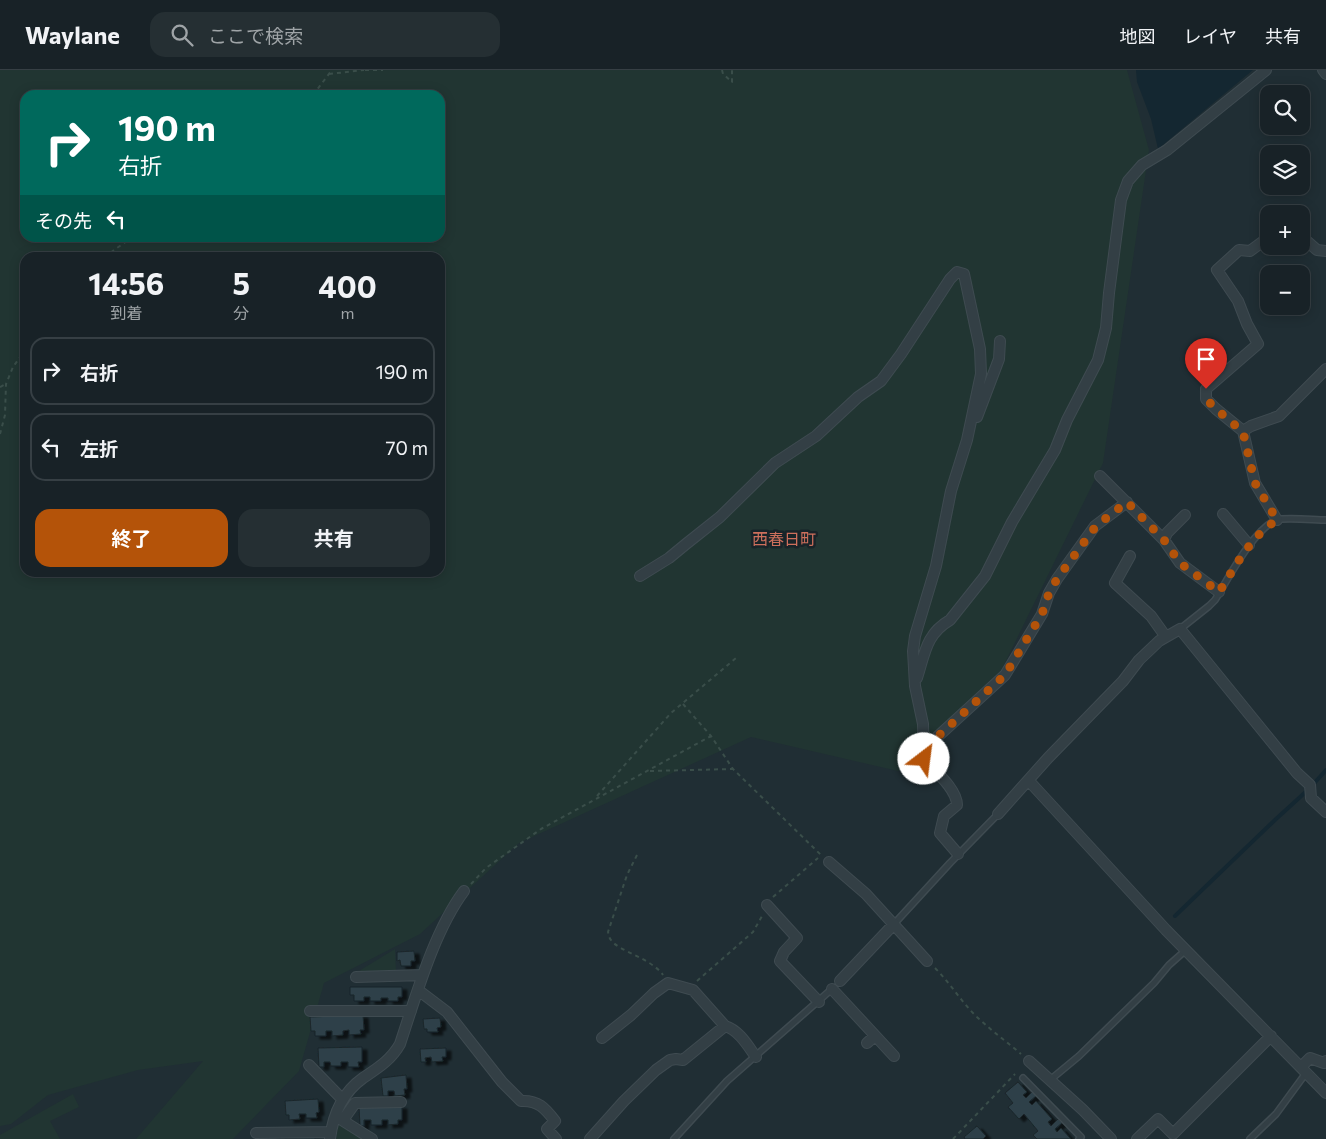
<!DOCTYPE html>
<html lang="ja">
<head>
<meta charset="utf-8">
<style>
  :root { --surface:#182227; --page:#252f33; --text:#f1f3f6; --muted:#9fa4a7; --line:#363f44; --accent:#b45309 }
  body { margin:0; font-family:Commissioner,"Noto Sans JP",sans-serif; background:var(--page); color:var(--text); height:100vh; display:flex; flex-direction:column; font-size:19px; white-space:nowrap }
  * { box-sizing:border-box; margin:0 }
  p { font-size:16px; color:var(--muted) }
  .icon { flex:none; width:28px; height:28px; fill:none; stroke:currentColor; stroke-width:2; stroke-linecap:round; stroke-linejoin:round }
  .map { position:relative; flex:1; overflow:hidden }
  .side { position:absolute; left:20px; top:182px; width:425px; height:325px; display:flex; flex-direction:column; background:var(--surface); border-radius:15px; box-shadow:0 2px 12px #0003,0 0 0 1px var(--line) }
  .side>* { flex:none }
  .hud { position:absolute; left:20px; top:20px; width:425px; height:152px; border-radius:15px; box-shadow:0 2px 12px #0003,0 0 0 1px var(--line); background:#00695c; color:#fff; overflow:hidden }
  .tools { position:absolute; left:1260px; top:15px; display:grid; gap:10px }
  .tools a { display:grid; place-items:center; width:50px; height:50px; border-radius:10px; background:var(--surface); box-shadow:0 2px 12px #0003,0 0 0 1px var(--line); font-size:25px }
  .pin { position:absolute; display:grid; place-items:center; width:42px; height:42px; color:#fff; margin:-51px -21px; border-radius:50% 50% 50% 0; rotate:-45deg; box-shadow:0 0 5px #0007 }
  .pin .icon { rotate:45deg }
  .me { position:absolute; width:55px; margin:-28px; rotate:30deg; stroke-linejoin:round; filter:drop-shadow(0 0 4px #0008) }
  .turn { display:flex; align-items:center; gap:18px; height:105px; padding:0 15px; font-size:22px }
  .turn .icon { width:65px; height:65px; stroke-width:2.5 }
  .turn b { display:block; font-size:35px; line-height:42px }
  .then { display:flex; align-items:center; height:48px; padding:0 15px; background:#0003; gap:10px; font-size:19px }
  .eta { display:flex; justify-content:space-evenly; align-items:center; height:85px; text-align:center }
  .eta b { font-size:30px; font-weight:700; line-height:35px }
  .button { display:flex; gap:10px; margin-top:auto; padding:10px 15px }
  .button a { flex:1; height:58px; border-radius:15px; background:var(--accent); color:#fff; font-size:20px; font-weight:700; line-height:58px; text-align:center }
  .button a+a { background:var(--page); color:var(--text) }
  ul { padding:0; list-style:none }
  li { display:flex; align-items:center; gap:15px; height:68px; margin:0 10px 8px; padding:0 5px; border:2px solid var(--line); border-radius:15px }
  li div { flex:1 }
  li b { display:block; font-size:19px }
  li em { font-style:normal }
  header { display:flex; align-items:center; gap:30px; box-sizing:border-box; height:70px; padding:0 25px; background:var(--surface); border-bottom:1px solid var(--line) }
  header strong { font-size:24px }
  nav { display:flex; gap:28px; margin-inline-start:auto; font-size:18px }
  .search { width:350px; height:45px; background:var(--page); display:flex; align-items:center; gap:12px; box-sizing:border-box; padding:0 18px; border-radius:15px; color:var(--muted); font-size:19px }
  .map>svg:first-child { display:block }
</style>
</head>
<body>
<header>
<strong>Waylane</strong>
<div class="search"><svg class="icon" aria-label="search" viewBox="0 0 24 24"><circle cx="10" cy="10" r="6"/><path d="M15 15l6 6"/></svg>ここで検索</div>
<nav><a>地図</a><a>レイヤ</a><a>共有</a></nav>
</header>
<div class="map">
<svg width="1326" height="1069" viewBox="0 0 1326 1069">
  <defs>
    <filter id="shadow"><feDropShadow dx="5" dy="3" stdDeviation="1" flood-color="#0009"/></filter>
  </defs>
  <rect width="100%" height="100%" fill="#202e34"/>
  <path fill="#213532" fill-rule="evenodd" d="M0 0H1127L1149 80 1103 393 997 609 898 701 751 667 519 773 420 864 324 913 299 1001 233 1069H136L203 991 138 1000 48 1025 11 1054 0 1056ZM25 25H440V168H25ZM25 188H440V502H25Z
    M395 879 396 901H359Z
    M73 1024 79 1037 50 1051 60 1069H0V1065Z
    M339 1051 367 1069H336Z"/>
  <path fill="#142731" d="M1136 0H1253L1158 79 1151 49 1137 12Z"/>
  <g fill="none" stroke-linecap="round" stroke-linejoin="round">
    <path stroke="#142731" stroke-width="4" d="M1175 846 1276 749 1310 718 1326 700"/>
  </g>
  <path fill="#2f4048" stroke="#1a262b" filter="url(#shadow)" d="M414 881 415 891H411V896H401L400 890 397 891V882Z
    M350 917H402V927H398V931H388V928H381V931H370V927H364V931H354V925H350Z
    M363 945 364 960H360L361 964 349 965V960L343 961V965L332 966V961H326V966H315V961H311L310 947Z
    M440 948 441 957 437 958 438 962H427V959H424L423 949Z
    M362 977V992H358L359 997H348V992H341V996H331L330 992H324V997H319L318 978Z
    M446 978V987H442L443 991 432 992 431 987 425 988 426 992H421L420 979Z
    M406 1005 407 1019H404L405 1025 395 1026 394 1021H388V1026H383L381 1008Z
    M1018 1012 1027 1022 1023 1025 1026 1028 1032 1022 1036 1026 1029 1032 1032 1035 1036 1031 1052 1049 1048 1052 1051 1056 1058 1049 1062 1053 1055 1059 1057 1062 1061 1058 1071 1069H1037L1033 1065 1038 1061 1024 1044 1019 1049 1008 1037 1013 1033 1005 1023Z
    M318 1029 319 1042 316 1043 317 1048H306V1044H299L300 1049 289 1050V1045H286L285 1031Z
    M402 1036V1050H398V1054L388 1055V1050H382V1055H371V1050H364V1056H360L359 1037Z
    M977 1056 986 1066 983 1069H965L964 1067Z
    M315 1067V1069H276Z"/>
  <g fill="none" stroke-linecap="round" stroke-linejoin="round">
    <g stroke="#3f4b51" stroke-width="8">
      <path id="lane" d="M1180 559 1209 536 1215 530C1228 509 1253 460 1276 450 1284 447 1315 450 1326 450
        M894 854 950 793 998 744
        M1023 1008 1081 1067 1079 1069
        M1050 1010 1079 986 1154 913 1169 895 1186 880
        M674 1069 727 1011 833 918
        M1250 1069 1276 1044 1306 1003"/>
    </g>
    <g stroke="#3f4b51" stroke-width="12">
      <path id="street" d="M1323 0 1326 4
        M1301 166 1317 180 1326 181
        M1269 167 1250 181 1239 180 1217 200 1238 231 1247 254 1258 274 1206 319V329L1216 339 1243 361 1255 413 1277 450
        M977 347 999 289 1000 271
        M1243 361 1251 356 1279 346 1326 299
        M1100 406 1164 470
        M1223 444 1249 475
        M1185 445 1167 463 1164 470 1180 493 1219 522
        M1130 486 1115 513 1151 546 1166 567
        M640 506 669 488 686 474 720 447 775 393 816 366 858 327 881 311 901 284 950 209 957 202 964 204 980 279 981 304 967 370 951 421 936 496 915 566 913 581 915 616 923 654 924 689C934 700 957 719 957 735L944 746 940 763 958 784
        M917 608C925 583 926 564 950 550L985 506 1012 452 1055 380 1067 350 1098 290 1106 258 1109 223 1121 130 1128 111 1142 95 1167 80 1266 0
        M923 680 1005 605 1042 544 1049 523 1057 509 1095 456 1127 432
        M1029 711 1166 860 1326 1023
        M998 744 1048 688 1123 611 1139 590 1159 571 1180 559 1297 703 1310 715 1311 728 1326 742
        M829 792 866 824 927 891
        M767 835 797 868 784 882 780 891 819 932
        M356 907 423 905
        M840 911 894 854
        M832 919 894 986
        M418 920 447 942 502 1012 521 1031C538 1030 545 1038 555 1051L547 1059 556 1069
        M310 941H411
        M602 968 631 945 654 923 668 913 693 920 725 956
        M867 973 875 966
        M1029 991 1083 1040 1111 1069
        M309 995 342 1029
        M1301 997 1310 988 1324 993 1326 991
        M337 1047 372 1069
        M343 1050 355 1033 401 1032
        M256 1063 331 1062
        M330 1069C333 1044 342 1023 363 1008 378 998 391 990 400 974 416 926 434 861 464 821
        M590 1069 624 1031 656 1000 670 990 676 989 683 990 725 956C739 960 748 976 756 987
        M1137 1069 1158 1049 1173 1064 1271 966"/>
    </g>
    <path stroke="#3a4e4a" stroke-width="2" stroke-dasharray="4 4" stroke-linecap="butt" d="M365 0H383
      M722 0 723 4 732 12V0
      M329 4 364 0
      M313 25 332 0
      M105 188 110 183 131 168
      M0 317 6 314
      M0 364 5 345 6 314 13 297 25 280
      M683 634 711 666 733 699 821 785
      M650 701 733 699
      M597 726 671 643 736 588
      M637 785 627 805 608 862C609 865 609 868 611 870 618 881 651 888 663 905
      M471 814 486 798 541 759 711 666
      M773 827 818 788
      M935 898C951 914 962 933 978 948 992 961 1007 972 1021 984
      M697 911 753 862 762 846
      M953 1069 1015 1004"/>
    <use href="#lane" stroke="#333f45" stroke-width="5"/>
    <use href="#street" stroke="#333f45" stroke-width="10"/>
  </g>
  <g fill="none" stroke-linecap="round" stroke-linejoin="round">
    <path stroke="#b45309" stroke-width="9" stroke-dasharray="0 16.2" d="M924 689 923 680 1005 605 1042 544 1049 523 1057 509 1096 456 1127 432 1164 470 1180 493 1219 522C1236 496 1250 467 1277 450L1255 413 1243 362 1216 339 1206 329V319"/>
  </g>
  <g text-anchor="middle" stroke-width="5" stroke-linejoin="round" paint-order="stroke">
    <g font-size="16" fill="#cd6f5c" stroke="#182429">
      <text x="784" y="475">西春日町</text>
    </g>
  </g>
</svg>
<div class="tools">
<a><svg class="icon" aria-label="search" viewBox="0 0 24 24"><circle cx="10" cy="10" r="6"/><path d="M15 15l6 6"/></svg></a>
<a><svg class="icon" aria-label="layers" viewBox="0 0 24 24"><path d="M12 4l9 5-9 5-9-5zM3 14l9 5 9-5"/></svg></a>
<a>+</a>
<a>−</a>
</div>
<div class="pin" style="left:1206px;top:319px;background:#d93025"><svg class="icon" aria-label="arrive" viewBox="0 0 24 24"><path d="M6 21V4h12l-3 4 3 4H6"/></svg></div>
<svg class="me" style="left:924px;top:689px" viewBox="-20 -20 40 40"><circle r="19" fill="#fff"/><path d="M0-13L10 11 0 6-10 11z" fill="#b45309"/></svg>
<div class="hud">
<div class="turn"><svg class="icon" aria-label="right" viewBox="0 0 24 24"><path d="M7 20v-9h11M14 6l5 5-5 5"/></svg><div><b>190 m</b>右折</div></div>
<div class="then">その先<svg class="icon" aria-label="left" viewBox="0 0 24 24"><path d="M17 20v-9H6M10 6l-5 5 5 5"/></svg></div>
</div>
<section class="side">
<div class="eta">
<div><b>14:56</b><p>到着</p></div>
<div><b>5</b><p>分</p></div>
<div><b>400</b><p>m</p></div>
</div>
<ul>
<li><svg class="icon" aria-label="right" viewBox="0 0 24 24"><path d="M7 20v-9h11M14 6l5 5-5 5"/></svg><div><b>右折</b></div><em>190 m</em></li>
<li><svg class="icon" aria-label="left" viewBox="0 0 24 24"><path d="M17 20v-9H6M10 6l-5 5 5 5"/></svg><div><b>左折</b></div><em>70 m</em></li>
</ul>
<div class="button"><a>終了</a><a>共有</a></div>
</section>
</div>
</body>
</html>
